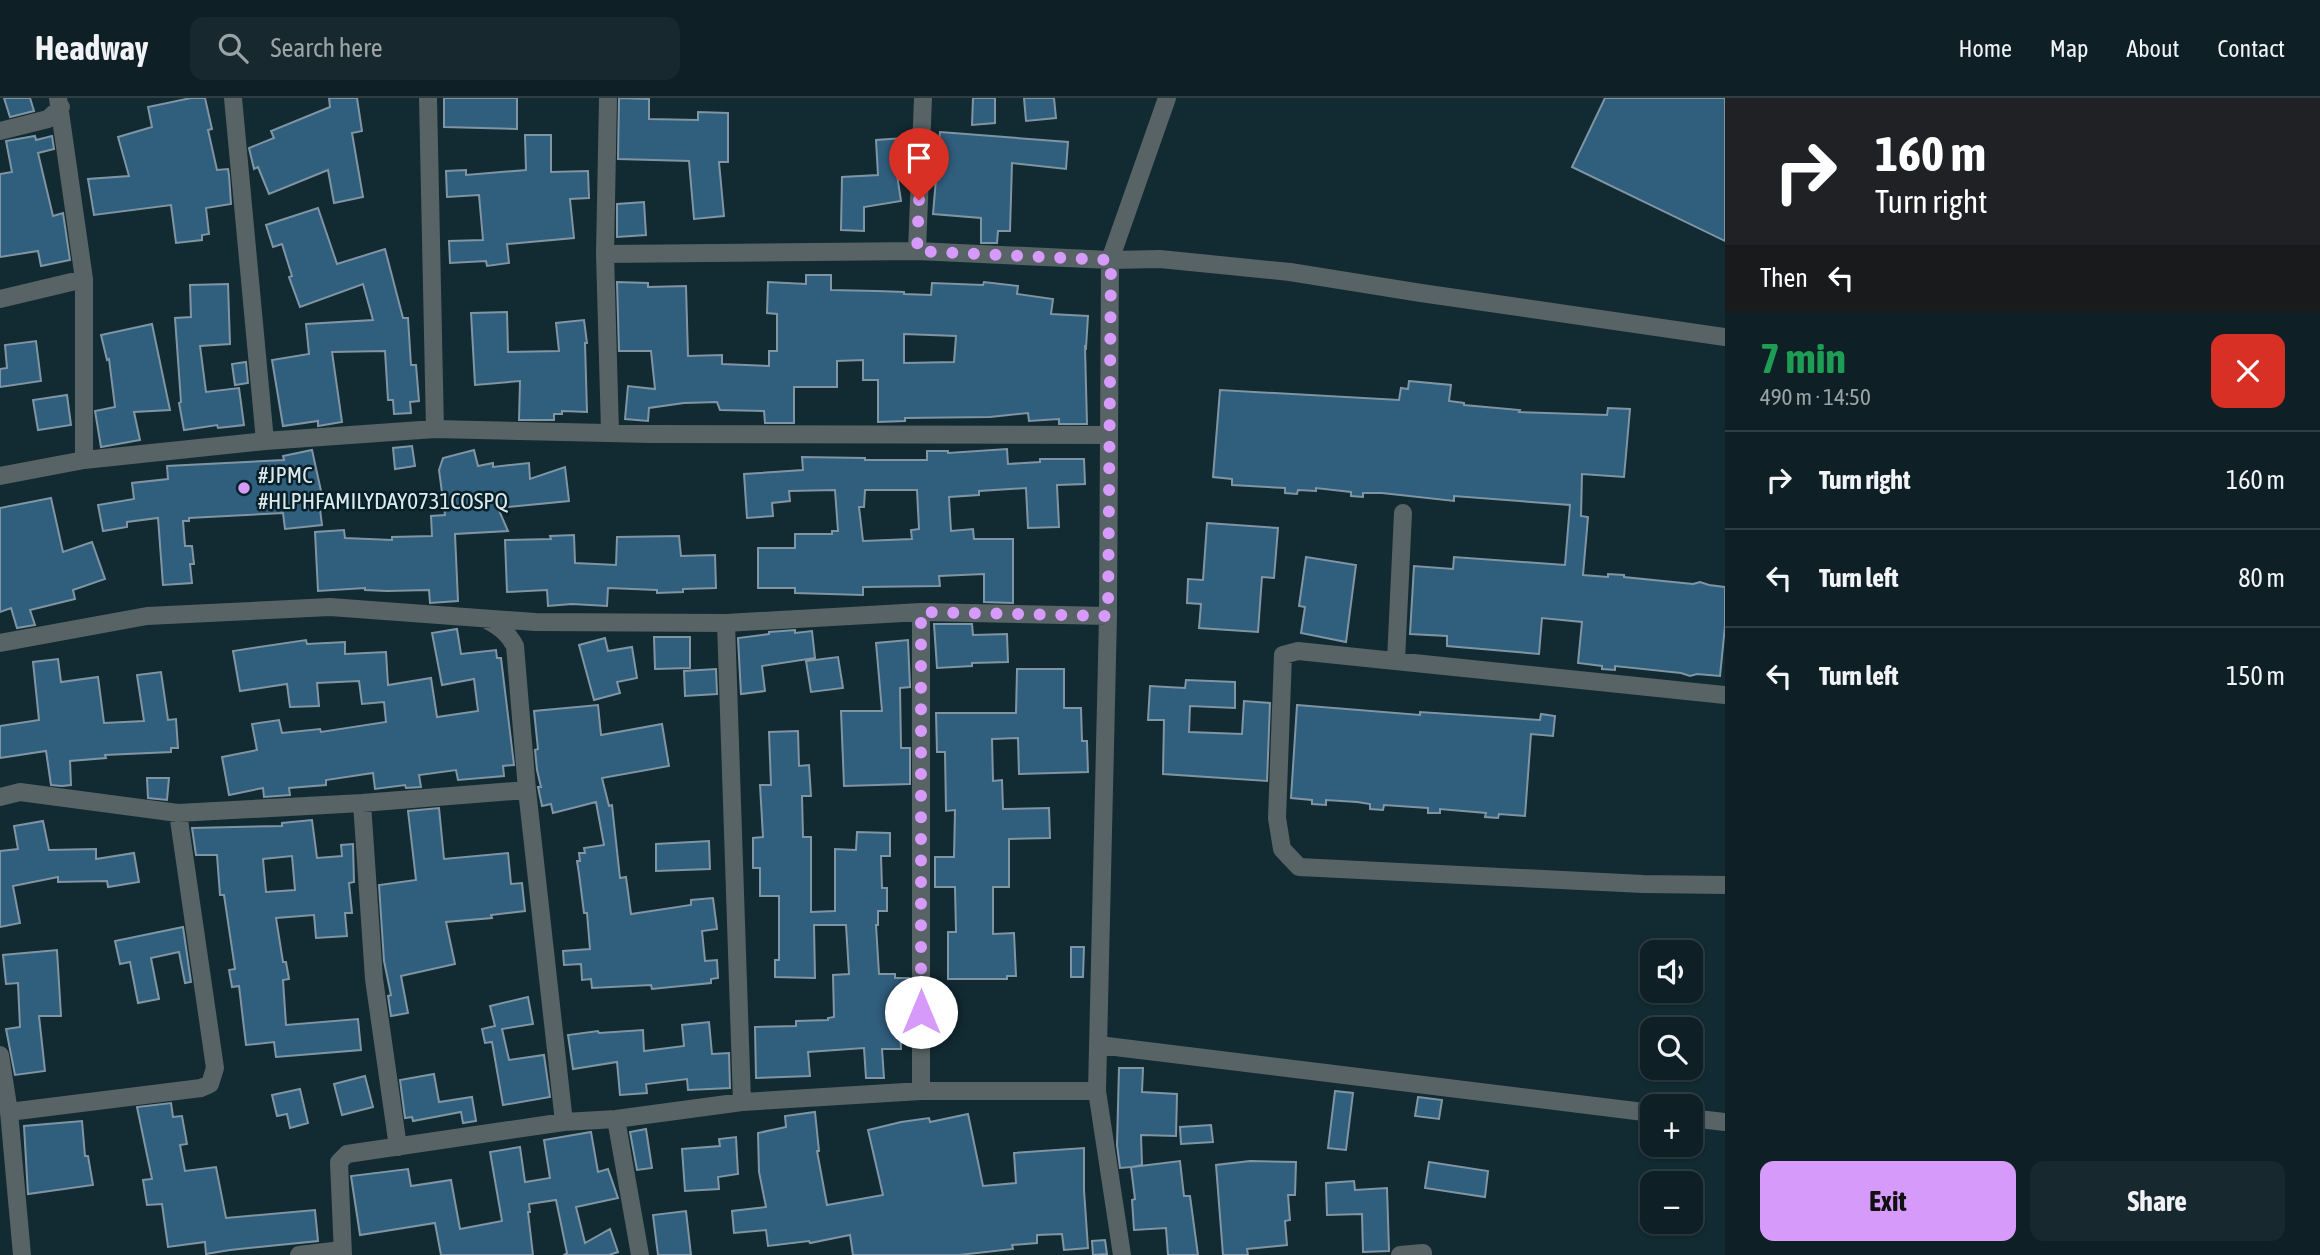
<!DOCTYPE html>
<html lang="en">
<head>
<meta charset="utf-8">
<style>
  :root { --surface:#0e2026; --page:#17282e; --text:#f1f3f6; --muted:#9ba3a7; --line:#2e3e43; --accent:#d69bfa }
  body { margin:0; font-family:"Asap Condensed",sans-serif; background:var(--page); color:var(--text); height:100vh; display:flex; flex-direction:column; font-size:26px; white-space:nowrap }
  * { box-sizing:border-box; margin:0 }
  p { font-size:23px; color:var(--muted) }
  .icon { flex:none; width:38px; height:38px; fill:none; stroke:currentColor; stroke-width:2; stroke-linecap:round; stroke-linejoin:round }
  .map { position:relative; flex:1; overflow:hidden }
  .panel { display:flex; flex-direction:column; background:var(--surface); width:595px }
  .panel>* { flex:none }
  .banner { background:#202124; color:#fff; overflow:hidden }
  .fabs { position:absolute; left:1640px; top:842px; display:grid; gap:14px }
  .fabs a { display:grid; place-items:center; width:63px; height:63px; border-radius:14px; background:var(--surface); box-shadow:0 2px 5px #0004,0 0 0 2px var(--line); font-size:35px }
  .pin { position:absolute; display:grid; place-items:center; width:60px; height:60px; color:#fff; margin:-72px -30px; border-radius:50% 50% 50% 0; rotate:-45deg; box-shadow:0 0 7px #0007 }
  .pin .icon { rotate:45deg }
  .me { position:absolute; width:77px; margin:-38px; rotate:0deg; stroke-linejoin:round; filter:drop-shadow(0 0 5px #0008) }
  .turn { display:flex; align-items:center; gap:24px; height:147px; padding:0 35px; font-size:32px }
  .turn .icon { width:91px; height:91px; stroke-width:2.5 }
  .turn b { display:block; font-size:49px; line-height:60px }
  .then { display:flex; align-items:center; height:66px; padding:0 35px; background:#0003; gap:14px; font-size:26px }
  .round { display:grid; place-items:center; flex:none; width:74px; height:74px; border-radius:14px; background:var(--page) }
  .overview { display:flex; align-items:center; justify-content:space-between; height:119px; padding:0 35px }
  h1 { font-size:42px; font-weight:700; line-height:52px; color:#1e9e55 }
  .button { display:flex; gap:14px; margin-top:auto; padding:14px 35px }
  .button a { flex:1; height:80px; border-radius:14px; background:var(--accent); color:#111; font-size:28px; font-weight:700; line-height:80px; text-align:center }
  .button a+a { background:var(--page); color:var(--text) }
  ul { padding:0; list-style:none }
  li { display:flex; align-items:center; gap:21px; height:98px; padding:0 35px; border-top:2px solid var(--line) }
  li div { flex:1 }
  li b { display:block; font-size:26px }
  li em { font-style:normal }
  header { display:flex; align-items:center; gap:42px; box-sizing:border-box; height:98px; padding:0 35px; background:var(--surface); border-bottom:2px solid var(--line) }
  header strong { font-size:33px }
  nav { display:flex; gap:38px; margin-inline-start:auto; font-size:24px }
  .search { width:490px; height:63px; background:var(--page); display:flex; align-items:center; gap:18px; box-sizing:border-box; padding:0 24px; border-radius:14px; color:var(--muted); font-size:26px }
  main { display:flex; flex:1; min-height:0 }
  .map>svg:first-child { display:block }
</style>
</head>
<body>
<header>
<strong>Headway</strong>
<div class="search"><svg class="icon" aria-label="search" viewBox="0 0 24 24"><circle cx="10" cy="10" r="6"/><path d="M15 15l6 6"/></svg>Search here</div>
<nav><a>Home</a><a>Map</a><a>About</a><a>Contact</a></nav>
</header>
<main>
<div class="map">
<svg width="1725" height="1157" viewBox="0 0 1725 1157">
  <rect width="100%" height="100%" fill="#122a32"/>
  <path fill="#305e7d" stroke="#8095a4" stroke-width="2" fill-rule="evenodd" d="M4 0H30L34 13 10 19Z
    M191 0H205L212 31 208 32 217 72 228 71 229 77 231 106 206 110 209 136 202 137V142L176 145 171 107 94 117 88 81 129 78 118 39 152 29 148 9Z
    M329 0H357L362 33 352 35 363 99 334 105 328 72 269 96 258 69 254 71 249 50 274 40 271 33 330 9Z
    M444 0H517V31L444 29Z
    M619 0 649 1V21L698 22V14L728 15V64H719L724 118 694 121 689 63 618 61Z
    M973 0H995V25L972 27Z
    M1024 0H1054L1056 20 1026 23Z
    M1605 0H1725V143L1572 69Z
    M940 34 1068 44 1066 71 1012 65 1010 133H998L997 145H981V120L933 116Z
    M525 37H551V74L588 73 589 100 570 101 574 140 507 146 509 165 487 168 486 163 450 165 449 143 483 142 479 97 447 99 446 73 466 72V77L526 72Z
    M35 38 36 42 52 38 54 51 38 55 53 118 63 115 70 162 41 168 38 153 0 159V76L12 74 6 43Z
    M904 40 906 69 896 70 901 103 864 109V133L841 132 842 79 878 77 876 42Z
    M644 104 646 137 617 139V106Z
    M318 110 337 166 385 151 403 220H408L411 267H416L419 303 410 304 411 315 394 316 393 302H388L385 253 332 254 342 324 318 328V323L283 328 272 262 309 256 306 226 373 222 363 186 300 209 289 179 292 178 282 146 273 149 266 127Z
    M806 177H831V192L877 193 904 194V196L931 197 932 185 983 187 984 184 1018 188 1017 196 1053 201 1051 216 1088 218 1086 250 1085 249 1087 326H1059V321L1029 323 1028 315 990 319 905 320V323L878 324V282H863V262L837 263V289H794V325H765L764 313 720 312 717 304 684 305 649 310 648 323 625 321 628 288 655 291 651 253H619L617 184 648 185V189L686 188 688 258 722 257V266L769 268V253H777V216L767 215 768 184 806 186ZM904 236 956 238 954 264 904 265Z
    M228 186 230 246 200 248 206 294 239 290 244 327 218 330 217 327 184 332 179 305 181 304 175 220 191 219 190 187Z
    M507 214 508 254 559 253 556 225 584 222 587 245H585L587 314 562 313V316H554V322H519L520 283 475 287 471 215Z
    M152 226 170 312 134 314 140 342 101 349 95 313 115 309 109 261 107 262 101 237Z
    M36 243 41 283 0 289V271L7 270 5 247Z
    M246 264 248 285 235 287 232 266Z
    M1409 283 1451 287 1449 303 1464 305V307L1520 312 1519 314 1607 317 1608 310 1630 311 1624 379 1582 376 1581 418 1588 419 1583 477 1608 479V476L1624 477V479L1693 486 1700 484 1709 487 1725 489V528L1720 578 1697 576 1690 578 1681 575 1615 568V572L1602 571V568L1578 565 1582 524 1542 520 1539 556 1447 548V538L1410 536 1414 468 1453 471 1454 459 1565 467 1570 407 1454 398V403L1382 395H1363V399L1351 398V394L1316 390V393L1298 392 1297 396 1285 395V390L1232 387V381L1213 379 1220 292 1399 302 1401 290 1408 291Z
    M67 297 71 327 38 332 33 302Z
    M412 348 415 368 395 371 393 350Z
    M1007 351 1008 366 1040 364V361H1084L1085 386 1057 387 1059 429 1028 430 1026 390 979 393V397L949 399 951 433 973 431 974 441H1013V505L984 504V476L939 478 940 488 863 489V497L795 495V490H758V450H795V436H832V433H838L835 392 789 393 790 403 772 405 773 418 747 420 744 376 803 372 802 359 865 360V362H927V353H948V355ZM865 392H917L919 431 911 432 912 441 863 443 859 409H864Z
    M312 352 323 402 319 403 322 427 285 431 283 415 189 420V423H183L185 448H192L194 466H190L192 485 163 487 158 420 127 424V429L103 433 98 407 134 401 132 385 168 381 167 368 284 362 283 358Z
    M474 352 478 368 493 365V369L529 365 530 381 565 369 569 403 498 410 508 433 455 436 458 503 430 505 429 492 387 493 365 492V490L318 493 315 434 344 432 345 440 392 442V439L432 438 431 418 445 417 439 372 443 360Z
    M51 400 63 454 92 444 105 481 73 492 75 501 30 512 35 527 17 530 11 510 0 514V410Z
    M1207 425 1278 430 1274 480 1262 479 1258 534 1199 530 1201 506 1187 505 1188 481 1203 482Z
    M574 437 575 465 616 467 617 439 679 438 681 458 715 457 716 490 683 491V494L657 495V492L608 490 607 508 572 506 548 508 547 492 507 494 505 442 551 441 550 438Z
    M1306 459 1356 467 1346 544 1301 535 1305 509 1299 508Z
    M934 526H972L973 537 1007 536 1008 564 972 565V568L937 570Z
    M457 531 461 556 496 552 497 560H501L514 667 503 668 504 678 458 682 456 672 419 677 421 689 406 690 405 687 375 691 373 675 326 682V687L289 690 290 697 264 699 263 690 229 697 222 659 257 652 252 626 279 622 282 635 320 631 321 634 386 624 384 604 362 606 359 583 317 585 319 608 290 609 287 586 240 593 233 553 306 542 307 546 345 544V556L386 554 388 587 431 580 437 619 478 613 474 581 442 587 432 535Z
    M795 532V535L812 533 815 560 762 568 765 593 741 596 738 540 769 536V534Z
    M654 539H690V570L655 571Z
    M605 540 608 553 632 549 637 580 617 584 620 595 594 602 579 547Z
    M908 542 910 589 900 590 901 650H910V686L844 688 841 613H882L876 545Z
    M838 559 843 590 811 594 806 563Z
    M58 561 61 584 98 579 104 625 144 623 137 577 161 574 168 622 176 621 178 650H171V654L105 657 106 660 70 663 71 687 62 688 51 687 46 653 0 660V628L39 622 33 564Z
    M716 571 717 596 685 598 684 573Z
    M1017 571H1064V610H1081L1082 643H1087L1088 674 1019 676 1018 640 992 641 993 683 1002 682 1003 711 1049 710 1050 740 1009 741V789H993V836L1014 835 1016 878H1007V881H948V834H956L955 789H935V759H954L955 712 946 713 945 654H937L936 615H1016Z
    M1186 582 1235 584V610L1190 608 1189 634 1242 636 1244 603 1270 605 1267 683 1163 676 1164 622H1148L1150 588 1185 590Z
    M598 607 601 637 662 626 669 668 602 680 609 708 612 707 620 780 626 779 631 816 691 807V802L713 800 717 831 702 833 705 863 717 862 718 880 711 881V885L652 891 651 887 592 890 591 881 582 882 581 866 564 867 563 853 590 851 587 815H584L579 776 577 763H580L579 755H585L584 750 604 747 596 704 553 715 551 706 542 708 538 689H541L537 672 535 652 538 651 534 613Z
    M1297 607 1420 617V614L1540 622 1541 616 1555 618 1553 638 1531 636 1525 718 1499 716 1498 720 1485 719 1486 715 1440 711V715H1428V710L1384 707 1383 712 1370 711V706L1357 704 1326 702V707L1312 706V702L1291 700Z
    M798 633 799 668 809 667 811 698H802L803 739H811V814L835 813V751L856 752 857 734 890 735V758H881L882 790H887V813H878V827H876L879 876H895V880H909V905H899L901 951H882L884 980H866L864 950 808 954 810 978 756 980 755 929 796 928V923L828 922V920L834 919 833 877 849 876 846 827H814L815 880 775 879V862H779V798H760V770H753V740L763 739 760 687H771L769 634Z
    M147 680H169L167 702 148 700Z
    M439 710 444 761 508 755 511 786 522 785 525 813 491 817 492 820 446 824 455 866 401 878 408 915 391 918 388 898 391 897 384 863 379 787 416 782 408 713Z
    M312 722 317 760 342 758 341 747 353 746 354 784 349 785 352 815H345L347 838 316 840 314 817 276 820 283 864H286L289 881 283 882 286 927 358 921 361 952 276 959 274 944 246 947 239 888 232 889 229 872 235 871 224 797H220L217 757H196L192 730 282 728V725ZM292 758 295 792 266 794 263 761Z
    M43 723 49 752 96 751V761L134 755 139 784 108 789 107 783 58 784V779L13 788 20 825 0 829V753L18 751 14 728Z
    M709 743 710 771 656 773V746Z
    M183 829 191 884 185 885 179 854 151 860 159 901 138 905 130 864 120 866 115 843Z
    M1071 849H1084L1083 879H1071Z
    M57 852 61 918H39L45 973 15 977 6 931 20 929 18 885 6 886 3 857Z
    M528 899 533 926 502 931 509 962 544 957 550 999 503 1007 492 944 485 945 482 931 495 928 490 908Z
    M709 924 712 956 729 955 730 990 688 992 687 981 646 986 647 995 620 997 617 964 573 971 568 937 598 933 599 935 643 932 644 953 684 948 682 927Z
    M1119 970H1143L1142 994 1177 996 1176 1038 1141 1037 1142 1067 1132 1069 1180 1063 1184 1098H1190L1198 1157H1168L1166 1130 1134 1132 1132 1102 1135 1101 1131 1069 1120 1070 1117 1047Z
    M434 976 439 1004 472 999 476 1023 463 1025 461 1014 413 1023 412 1019 405 1020 400 982Z
    M365 978 373 1009 342 1017 334 986Z
    M300 991 308 1025 290 1030 287 1016 277 1018 272 997Z
    M1335 993 1353 995 1346 1052 1328 1050Z
    M1418 999 1442 1002 1439 1021 1415 1018Z
    M171 1005 173 1019 182 1018 187 1046 180 1047 185 1073 216 1069 226 1120 315 1112 318 1143 230 1152 206 1156 205 1144 168 1149 162 1106 147 1107 143 1082 152 1081 137 1009Z
    M815 1014 819 1053H817L827 1107 883 1097 868 1032 901 1024 929 1020 930 1024 968 1016 983 1088 1016 1085 1014 1055 1084 1050V1092L1088 1150 1064 1152 1062 1136 1037 1137V1145L1012 1147 1013 1151 959 1157H853L850 1137 810 1145 809 1143 768 1148 766 1132 734 1135 732 1113 766 1109 759 1074 758 1035 786 1029 785 1018Z
    M82 1023 85 1058H88L93 1087 28 1096 24 1028Z
    M1211 1027 1213 1044 1181 1046 1180 1029Z
    M646 1031 652 1070 637 1072 630 1034Z
    M591 1034 598 1074 608 1071 618 1100 576 1109 585 1145 610 1131 618 1154 609 1157H564L567 1155 556 1102 529 1106 530 1114H528L533 1157H441L435 1125 360 1137 351 1078 408 1071 411 1088 451 1082 460 1131 502 1123 490 1054 520 1049 525 1084 550 1080 544 1042Z
    M736 1039 738 1076 718 1079 719 1091 685 1093 682 1051 720 1048 719 1041Z
    M1250 1063 1296 1064 1295 1097H1288L1290 1122 1285 1123 1287 1147 1247 1151 1248 1157H1223L1216 1067Z
    M1429 1064 1488 1073 1485 1099 1425 1090Z
    M1354 1083 1355 1092 1387 1090 1389 1153 1363 1154 1362 1116 1327 1117 1326 1085Z
    M686 1113 691 1157H658L653 1117Z
    M1105 1142 1107 1156 1093 1157 1092 1143Z"/>
  <g fill="none" stroke-linecap="round" stroke-linejoin="round">
    <path stroke="#576364" stroke-width="18" d="M58 0 84 181V362
      M233 0 265 343
      M428 0 435 331
      M608 0 605 156 917 153 1110 162 1160 161 1290 174 1421 195 1725 239
      M0 33 48 21 61 9
      M917 153 923 0
      M605 156 610 333
      M0 201 84 181
      M0 378 84 362 265 343 435 331 651 336 1108 337
      M921 514V993
      M487 522C500 529 508 535 515 548L527 692 564 1024
      M726 525 742 1004
      M0 545 147 518 330 509 535 524 726 525 921 514 1108 518
      M1396 562 1403 415
      M1725 597 1298 553 1283 557 1277 720 1282 751 1299 769 1643 786 1725 787
      M0 699 20 694 178 715 362 705 527 692
      M362 705 374 881 398 1049
      M1099 947 1652 1015
      M0 957 9 1014 22 1157
      M9 1014 201 990 210 986 215 970 178 715
      M1690 1020 1725 1024
      M616 1021 640 1157
      M299 1157 342 1152
      M343 1157 339 1064 347 1056 564 1024 616 1021 742 1004 921 993H1097
      M1122 1157 1097 993 1108 518 1110 162 1167 0
      M1400 1157 1423 1155V1157"/>
  </g>
  <g fill="none" stroke-linecap="round" stroke-linejoin="round">
    <path stroke="#d69bfa" stroke-width="12" stroke-dasharray="0 21.6" d="M919 102 917 153 1111 162 1108 518 921 514V914"/>
  </g>
  <circle fill="#d69bfa" stroke="#082028" stroke-width="2.5" cx="244" cy="390" r="7"/>
  <g text-anchor="middle" stroke-width="5" stroke-linejoin="round" paint-order="stroke">
    <g font-size="23" fill="#dceaef" stroke="#082028" text-anchor="start">
      <text x="258" y="385">#JPMC<tspan x="258" dy="26">#HLPHFAMILYDAY0731COSPQ</tspan></text>
    </g>
  </g>
</svg>
<div class="fabs">
<a><svg class="icon" aria-label="sound" viewBox="0 0 24 24"><path d="M4 9h4l5-4v14l-5-4H4zM17 9q2 3 0 6"/></svg></a>
<a><svg class="icon" aria-label="search" viewBox="0 0 24 24"><circle cx="10" cy="10" r="6"/><path d="M15 15l6 6"/></svg></a>
<a>+</a>
<a>−</a>
</div>
<div class="pin" style="left:919px;top:102px;background:#d93025"><svg class="icon" aria-label="arrive" viewBox="0 0 24 24"><path d="M6 21V4h12l-3 4 3 4H6"/></svg></div>
<svg class="me" style="left:921px;top:914px" viewBox="-20 -20 40 40"><circle r="19" fill="#fff"/><path d="M0-13L10 11 0 6-10 11z" fill="#d69bfa"/></svg>
</div>
<section class="panel">
<div class="banner">
<div class="turn"><svg class="icon" aria-label="right" viewBox="0 0 24 24"><path d="M7 20v-9h11M14 6l5 5-5 5"/></svg><div><b>160 m</b>Turn right</div></div>
<div class="then">Then<svg class="icon" aria-label="left" viewBox="0 0 24 24"><path d="M17 20v-9H6M10 6l-5 5 5 5"/></svg></div>
</div>
<div class="overview"><div><h1>7 min</h1><p>490 m · 14:50</p></div><a class="round" style="background:#d93025;color:#fff"><svg class="icon" aria-label="close" viewBox="0 0 24 24"><path d="M6 6l12 12M18 6L6 18"/></svg></a></div>
<ul>
<li><svg class="icon" aria-label="right" viewBox="0 0 24 24"><path d="M7 20v-9h11M14 6l5 5-5 5"/></svg><div><b>Turn right</b></div><em>160 m</em></li>
<li><svg class="icon" aria-label="left" viewBox="0 0 24 24"><path d="M17 20v-9H6M10 6l-5 5 5 5"/></svg><div><b>Turn left</b></div><em>80 m</em></li>
<li><svg class="icon" aria-label="left" viewBox="0 0 24 24"><path d="M17 20v-9H6M10 6l-5 5 5 5"/></svg><div><b>Turn left</b></div><em>150 m</em></li>
</ul>
<div class="button"><a>Exit</a><a>Share</a></div>
</section>
</main>
</body>
</html>
